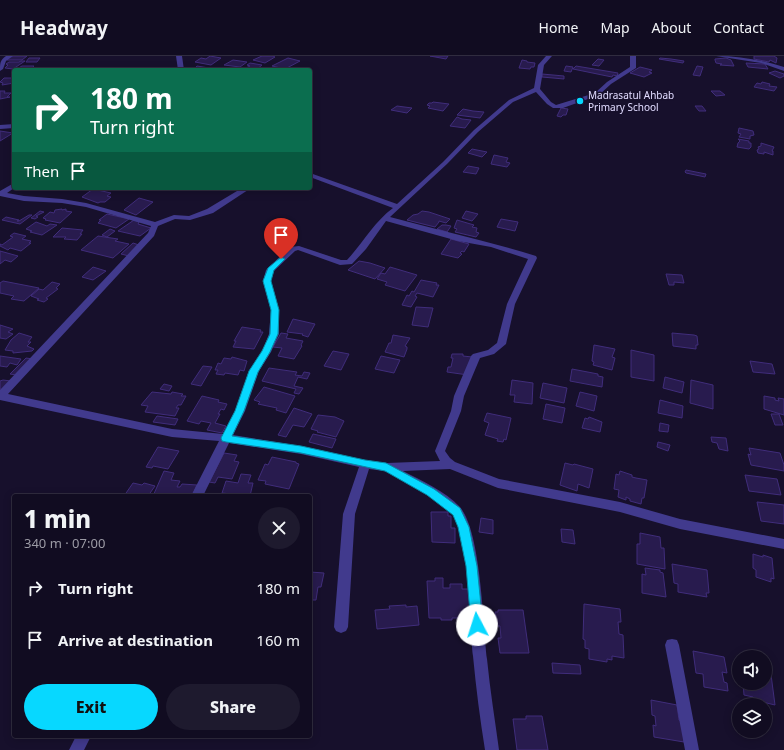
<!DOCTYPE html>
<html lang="en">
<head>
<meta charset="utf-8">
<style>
  :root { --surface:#110c21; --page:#1e1a2e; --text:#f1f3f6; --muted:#9c9ba5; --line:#302c3f; --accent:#07d8ff }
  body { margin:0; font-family:"Noto Sans",sans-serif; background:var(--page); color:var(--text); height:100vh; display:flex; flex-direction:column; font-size:15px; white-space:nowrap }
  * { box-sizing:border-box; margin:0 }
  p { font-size:13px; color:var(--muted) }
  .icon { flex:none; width:22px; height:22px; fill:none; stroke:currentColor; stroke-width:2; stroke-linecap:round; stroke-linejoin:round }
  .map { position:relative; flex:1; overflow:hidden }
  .panel { position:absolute; left:12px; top:438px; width:300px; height:244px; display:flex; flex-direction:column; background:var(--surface); border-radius:4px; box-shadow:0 2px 10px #0003,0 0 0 1px var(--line) }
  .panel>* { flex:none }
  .guide { position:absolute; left:12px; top:12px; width:300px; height:122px; border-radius:4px; box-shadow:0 2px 10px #0003,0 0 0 1px var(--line); background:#0b6e4f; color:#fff; overflow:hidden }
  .tools { position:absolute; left:732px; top:594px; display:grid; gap:8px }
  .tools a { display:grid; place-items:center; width:40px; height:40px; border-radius:50%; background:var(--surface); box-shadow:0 2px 10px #0003,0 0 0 1px var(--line); font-size:20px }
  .pin { position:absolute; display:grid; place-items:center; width:34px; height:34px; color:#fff; margin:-41px -17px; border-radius:50% 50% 50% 0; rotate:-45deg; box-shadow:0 0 4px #0007 }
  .pin .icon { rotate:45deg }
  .me { position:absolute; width:44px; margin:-22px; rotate:355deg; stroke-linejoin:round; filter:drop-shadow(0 0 3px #0008) }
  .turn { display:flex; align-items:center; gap:14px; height:84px; padding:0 12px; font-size:18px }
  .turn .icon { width:52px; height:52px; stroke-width:2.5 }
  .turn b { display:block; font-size:28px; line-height:34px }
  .then { display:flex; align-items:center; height:38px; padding:0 12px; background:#0003; gap:8px; font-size:15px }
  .round { display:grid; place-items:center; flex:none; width:42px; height:42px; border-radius:21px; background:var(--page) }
  .headline { display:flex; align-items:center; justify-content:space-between; height:68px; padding:0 12px }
  h1 { font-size:24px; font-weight:800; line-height:30px }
  .primary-button { display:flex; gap:8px; margin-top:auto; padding:8px 12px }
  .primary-button a { flex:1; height:46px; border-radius:24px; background:var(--accent); color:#111; font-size:16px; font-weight:800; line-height:46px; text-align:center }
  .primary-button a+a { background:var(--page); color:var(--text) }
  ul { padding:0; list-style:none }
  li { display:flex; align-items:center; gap:12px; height:52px; padding:0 12px }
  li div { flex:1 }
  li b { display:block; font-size:15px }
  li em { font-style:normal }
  header { display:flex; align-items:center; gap:24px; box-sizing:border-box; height:56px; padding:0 20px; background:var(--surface); border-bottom:1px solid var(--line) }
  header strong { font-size:19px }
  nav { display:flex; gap:22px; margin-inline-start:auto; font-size:14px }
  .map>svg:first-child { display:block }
</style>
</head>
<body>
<header>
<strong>Headway</strong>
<nav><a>Home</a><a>Map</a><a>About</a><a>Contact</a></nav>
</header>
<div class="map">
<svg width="784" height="694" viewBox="0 0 784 694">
  <rect width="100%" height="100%" fill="#17102c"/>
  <path fill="#281b4e" stroke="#402d7b" d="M11 0H27L22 4H7Z
    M210 0 221 2 211 9 195 6 201 2 206 3Z
    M262 0H273L275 1 265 7 253 4Z
    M430 0H448L446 3Z
    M754 0H774L777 2 776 7 770 4 769 6 754 3Z
    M29 2H40L37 6H26Z
    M288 2 300 5 285 13 272 10Z
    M660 2 671 3 684 5 683 7 659 3Z
    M726 2 731 4 734 10 720 9 722 8 716 7 715 4V3Z
    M598 3 604 4 599 10 592 9Z
    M233 4 247 6 240 11 224 9Z
    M522 4 527 5V6L535 7 534 11H531L530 13 519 12Z
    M21 5H25L13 13 5 12 8 9 6 8 9 6H19Z
    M250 7 262 9 256 14H242L250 10 247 9Z
    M746 7 765 8 768 13 748 11Z
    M22 10H34L31 13 15 14Z
    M197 10 209 12H208L211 13 193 14Z
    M566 10 573 11 571 16 564 15Z
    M576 10 618 17 617 20 613 19 612 21 573 13Z
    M697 10 703 11 700 20 693 19Z
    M640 11 652 14 649 16 652 17 644 21 630 17Z
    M775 15 784 18V20L780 22 769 17Z
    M542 18 564 20V23L542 21Z
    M4 22H14V27L2 29 3 27 0 26Z
    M762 26 770 28 769 30 777 31 774 35 754 31 757 27 761 28Z
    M0 35H5L4 37H11L7 41H10L0 43Z
    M711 35H720L725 39 716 40Z
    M433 46 449 48 443 55 428 52 430 50 427 49 429 47H432Z
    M397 50 412 52 407 57 391 54Z
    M695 50H702L706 55H699Z
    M561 52 568 53 566 59H563L561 61 557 60Z
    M463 53 473 55 484 56 480 62 457 59Z
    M457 61 462 63 471 64 465 72 450 70Z
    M739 72 753 75 754 79 750 80V83L739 81 741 78 738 77Z
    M0 75 13 77 0 85Z
    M738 83 749 85V87H751V91L749 93 737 91 738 87 740 85Z
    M761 87 774 91 772 95H773V99L764 96V98L758 97 757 94 759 93 758 91 761 90Z
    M472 93 487 96 482 101 468 97Z
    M494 99 508 102 506 106 510 107 507 111 491 108Z
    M468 110 479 112 476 118 463 116Z
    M686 114 706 118 705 121 686 117 685 116Z
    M93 133 111 137 107 140 111 141 105 146H100L98 147 82 141Z
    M139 142 153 146 136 159 124 154Z
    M62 153V154L66 153V155L72 156 60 167 45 164 46 163 43 162 50 156 54 157 55 154Z
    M40 155 44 156 36 160 38 161 35 163 31 162Z
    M422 155 429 156 450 163 446 167 439 165V166L435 171 407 164 413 159 418 158Z
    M466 155 478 158 472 165 462 162Z
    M107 158 129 163 116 172 98 167 101 164H99Z
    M29 159H32L20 168 2 164 6 161 19 164 17 165H19Z
    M501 163 518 166 515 175 497 171Z
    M134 164 139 166 138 168 151 172 140 180 118 175Z
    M457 164 474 169 472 171 477 172 476 176 479 177 476 181 455 176 457 173 454 172Z
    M36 166 47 170 50 168 57 169 42 179 30 176 32 175 26 173Z
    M442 169H446L451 170 447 176 437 173Z
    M62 172 83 174 80 178H82L77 184 64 183 66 181H53Z
    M110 173 115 175 107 181 102 179Z
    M14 177 26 180 22 183 31 185 29 187H31L21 195 10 192 8 194 0 190V188L2 189 13 181 10 180Z
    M98 180 118 183 115 185 129 188 113 202 81 194Z
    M451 183 469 188 464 196 462 195 460 197 462 198 458 202 441 198Z
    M133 187 139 189 129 200 121 198Z
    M0 195 18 200 11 206 5 204 0 208Z
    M359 205 370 207 385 212 375 223 348 214Z
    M93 211 106 215 93 224 82 221Z
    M390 211 417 219 405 235 385 229 387 226 377 223 381 217 385 218Z
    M666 218 682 219 684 227 674 226V229H669Z
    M421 224 437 227 436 229H439L433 241 417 237 415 240 417 241 411 251 402 249 407 239 409 240 412 235 414 236Z
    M3 225 39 232 24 245 11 243 14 240 0 237V227Z
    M52 226 60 228 56 232 58 233 46 242 48 243 44 246 37 244 39 243 31 240 39 233 43 234Z
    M416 251 433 252 428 271 412 269Z
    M293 263 315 268 308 281 302 279 303 278 287 276Z
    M0 269 13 273 8 276 13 278 6 283 0 282Z
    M242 271 261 274 260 276H263L254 293 233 291 236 285H234Z
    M19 277 32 281 28 286H31L27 290 34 293 32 295 13 297V295L5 294 11 284Z
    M281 277 288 278 286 282 303 285 301 289 302 290 294 303 278 300 282 292 273 291Z
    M672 277 694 279 697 280 698 289H696V293L673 290Z
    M393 279 410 282 405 290 407 291V293L404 301 385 296 389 287H391Z
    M594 289 615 293 612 301 615 302 612 314 593 309 594 306 592 305Z
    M631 294 654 299V325L631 321Z
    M333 295 349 298 341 314 324 310Z
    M452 298H463V300L472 301 468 319 447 316 448 311H451L453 302H451Z
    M0 300 21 303 17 309 10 307 7 311 0 310Z
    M381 300 400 304 394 317 375 313Z
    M232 301 247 305 244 315 240 314 238 319 225 317 224 319 216 318 218 314H215L218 307 221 308 224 302 231 303Z
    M26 302 33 303 16 319 10 318Z
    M750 305 772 308 775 318 753 316Z
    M203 310 212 311 201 330 191 328Z
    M269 312 297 316 295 319 302 320 304 316 310 317 307 323 298 321 294 330 303 332 299 338 294 337 296 333 262 325Z
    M572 313 598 318V320L603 321 602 331 570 325Z
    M665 321 684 326 682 337 663 332Z
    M3 324 11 325 3 334 0 333V325Z
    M512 324 533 327 532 348 514 346 515 339H510Z
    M691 324 713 329V353L690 347Z
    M543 327 567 332 564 347 540 342Z
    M164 328 172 330 169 335 160 333Z
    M264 331 295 340 286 357 276 354 277 352 258 348 260 346 254 344Z
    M152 336 171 338 172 336 183 338 181 340H186L181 349H178L176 352H179L175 360 145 356 148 350 141 349Z
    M580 336 597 340 594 355 576 350Z
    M202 340 219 344 218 346 227 348 224 354 221 353 218 358H220L215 367 226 370 222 377 207 374 211 367 201 365 199 368 187 365Z
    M764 340 775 342V344L779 345 778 342 784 343V359L764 353Z
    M660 344 683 350 682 362 658 357Z
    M546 348 565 352 562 367 543 363Z
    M294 352 312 358 304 371 293 369 286 381 278 379Z
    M487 357 511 362 506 384 504 383 503 386 497 385 498 383 485 379 489 367 484 365Z
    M771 358H779L783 369H775Z
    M318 359 335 361 344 365 336 381 317 376 318 375 311 373Z
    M157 360 178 363 175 369 153 366Z
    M589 361 602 366 600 376 582 372 585 362 588 363Z
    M660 367 669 369 668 376 659 375Z
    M313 378 336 383 332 392 309 386Z
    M711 381 726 382 728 395 719 393 717 387 712 386Z
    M658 386 670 389 668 395 657 391Z
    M158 391 179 395 168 413 153 410 152 412 146 411Z
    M749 392 780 397 784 409V415L751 409 748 398 751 399Z
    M224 397 237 399 234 405 239 406 232 423 218 421 215 427 209 426Z
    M272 401 296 406V407L299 408 289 433 265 428 266 425 258 424 265 408 268 409Z
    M565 407 573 409 574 408 593 413 589 432 578 428 577 435 560 429Z
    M164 415 174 417 171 424 180 425 177 431H180L182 428 197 429 192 440H153Z
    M620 415 632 419V421L636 422 647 424 644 442H642L641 448 630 445V443L626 441V444L618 441 619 434 614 433 616 418 619 419Z
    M241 418 251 419 248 427H253L250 440 222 437 226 425 238 427Z
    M745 419 777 423 781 439 749 435Z
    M133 427 142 429 144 427 155 430 148 440H124Z
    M757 446 784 449V468L761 465Z
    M431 456H448V460H451V472H455V487L432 486Z
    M481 462 493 464V478L479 476Z
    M561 473 573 474 575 488 562 486Z
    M640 477 660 481 661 492H664L665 513 637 508V488H640Z
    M753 498 763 501V499L772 502 774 523 771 522V526L756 521V514L753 512Z
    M672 508 707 514 709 537H706L707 541 678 536V528L674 527Z
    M645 512 660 514V516L663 517 666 541 642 537V518L646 519Z
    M310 516 324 517 321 531H318L316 544H310Z
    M435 522H443V532H450V528H462V533H469L472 562H452V564H441V562H429L427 525H435Z
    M584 548 620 553 621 566H618L619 578 623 579 624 602 612 600V604L607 603V606L589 603V593L585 592V584L583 583Z
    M406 549V551L417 550 419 569 377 573 375 554 390 553 389 550Z
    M498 554H523L529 597H500L498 582H501L500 570H497L495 556H498Z
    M693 595 724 601 727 617 722 616 724 626 727 627 728 635 704 631 703 618 696 617Z
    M552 607 580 609 581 618 553 617Z
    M765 610 770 611 775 649 754 644 753 641 744 639 743 627H765Z
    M651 644 677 649 679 664 682 665 684 686 654 681 653 669 656 670 655 660 652 659Z
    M526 660H542L548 694H517L513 663H526Z"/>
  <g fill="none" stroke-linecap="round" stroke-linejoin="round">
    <path fill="#413a8d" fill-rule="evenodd" d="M6 0H13L6 5 3 13 0 15C0 7 0 4 6 0Z
      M176 0H182L184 14H178Z
      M546 0H552L544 9 540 33 551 46 556 49 595 37 607 26 630 11V0H636V12L611 28 599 39 563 52H553L547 48 536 36 513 46 478 76 447 108 390 161C438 174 488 185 536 200L537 202 515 248 506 288 494 298 480 302 464 340 461 355 445 395 450 402 455 406 499 423 620 446 680 463 784 483V493L680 473 620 456 498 432 450 413 403 415C422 425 445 435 460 451 481 476 483 568 487 603 490 634 495 664 499 694H485C480 663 476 632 473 600 470 568 469 484 453 459 445 449 396 418 384 415 379 414 374 414 369 413L355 458 348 571 346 575 341 577 336 575 334 571 343 458 359 411 301 398 229 387 203 440H191L219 385 172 381 0 344V334L148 177 151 170 86 151 62 147 24 145 0 140V135L14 127V132L7 137 24 140 62 143 86 147 155 166 174 159 189 160 207 153 242 132H251L213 157 190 164 175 163 158 170 154 180 8 338 172 373 223 378 235 355 249 315 262 296 269 278 271 254 263 225 266 214 290 191 299 190 341 204H347C363 187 374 166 393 152L310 121V117L397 148 443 106 474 74 509 44 534 32 538 9ZM386 165 458 185 491 191 528 203 507 248 497 287 488 294 473 298 471 300 454 340 451 355 435 395 440 405 387 407 365 404 301 390 233 379 245 355 259 315 271 296 279 278V254L271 225 274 215 295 195 298 194 340 209 352 208 366 193Z
      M716 0C740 0 762 4 784 11V15L761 7Z
      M14 68V72L0 73V69Z
      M672 583 677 584 679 589 699 694H685L665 589 667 584Z
      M76 680H91L84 694H69Z"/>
  </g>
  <path fill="#07d8ff" stroke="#058ca6" d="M281 201 285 203 274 214 271 225 279 254 278 278 270 296 258 316 244 355 232 380 301 390 365 404 386 407 434 433 460 452 469 471 477 510 483 569 481 573 477 574 473 573 471 569 466 510 458 471 453 459 427 439 385 415 301 397 226 386 222 385 221 382 235 355 249 315 262 295 270 278 271 254 263 225 268 212Z"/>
  <circle fill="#07d8ff" stroke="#17102c" stroke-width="1.5" cx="580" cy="45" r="4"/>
  <g text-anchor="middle" stroke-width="3" stroke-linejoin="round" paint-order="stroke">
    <g font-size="10" fill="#e1dbff" stroke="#17102c" text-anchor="start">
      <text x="588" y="43">Madrasatul Ahbab<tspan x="588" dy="12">Primary School</tspan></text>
    </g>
  </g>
</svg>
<div class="tools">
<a><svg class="icon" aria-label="sound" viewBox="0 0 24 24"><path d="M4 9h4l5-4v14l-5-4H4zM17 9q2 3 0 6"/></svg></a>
<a><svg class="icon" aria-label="layers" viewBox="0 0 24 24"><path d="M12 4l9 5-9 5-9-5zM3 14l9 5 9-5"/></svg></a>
</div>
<div class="pin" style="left:281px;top:203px;background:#d93025"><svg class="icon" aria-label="arrive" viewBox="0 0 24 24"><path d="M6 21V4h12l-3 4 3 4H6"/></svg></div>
<svg class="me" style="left:477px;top:569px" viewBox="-20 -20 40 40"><circle r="19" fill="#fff"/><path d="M0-13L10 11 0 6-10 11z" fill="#07d8ff"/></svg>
<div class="guide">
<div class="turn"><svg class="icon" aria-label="right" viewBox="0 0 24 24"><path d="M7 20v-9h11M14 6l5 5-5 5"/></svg><div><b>180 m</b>Turn right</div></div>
<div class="then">Then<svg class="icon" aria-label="arrive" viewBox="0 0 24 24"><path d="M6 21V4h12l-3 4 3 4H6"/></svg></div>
</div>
<section class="panel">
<div class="headline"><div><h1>1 min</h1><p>340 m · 07:00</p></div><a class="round"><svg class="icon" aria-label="close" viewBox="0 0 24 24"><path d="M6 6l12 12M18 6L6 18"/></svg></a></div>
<ul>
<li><svg class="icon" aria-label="right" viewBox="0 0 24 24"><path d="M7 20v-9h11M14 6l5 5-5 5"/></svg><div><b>Turn right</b></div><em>180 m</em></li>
<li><svg class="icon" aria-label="arrive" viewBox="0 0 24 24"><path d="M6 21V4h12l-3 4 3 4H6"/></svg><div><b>Arrive at destination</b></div><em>160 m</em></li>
</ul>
<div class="primary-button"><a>Exit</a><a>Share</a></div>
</section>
</div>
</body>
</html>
